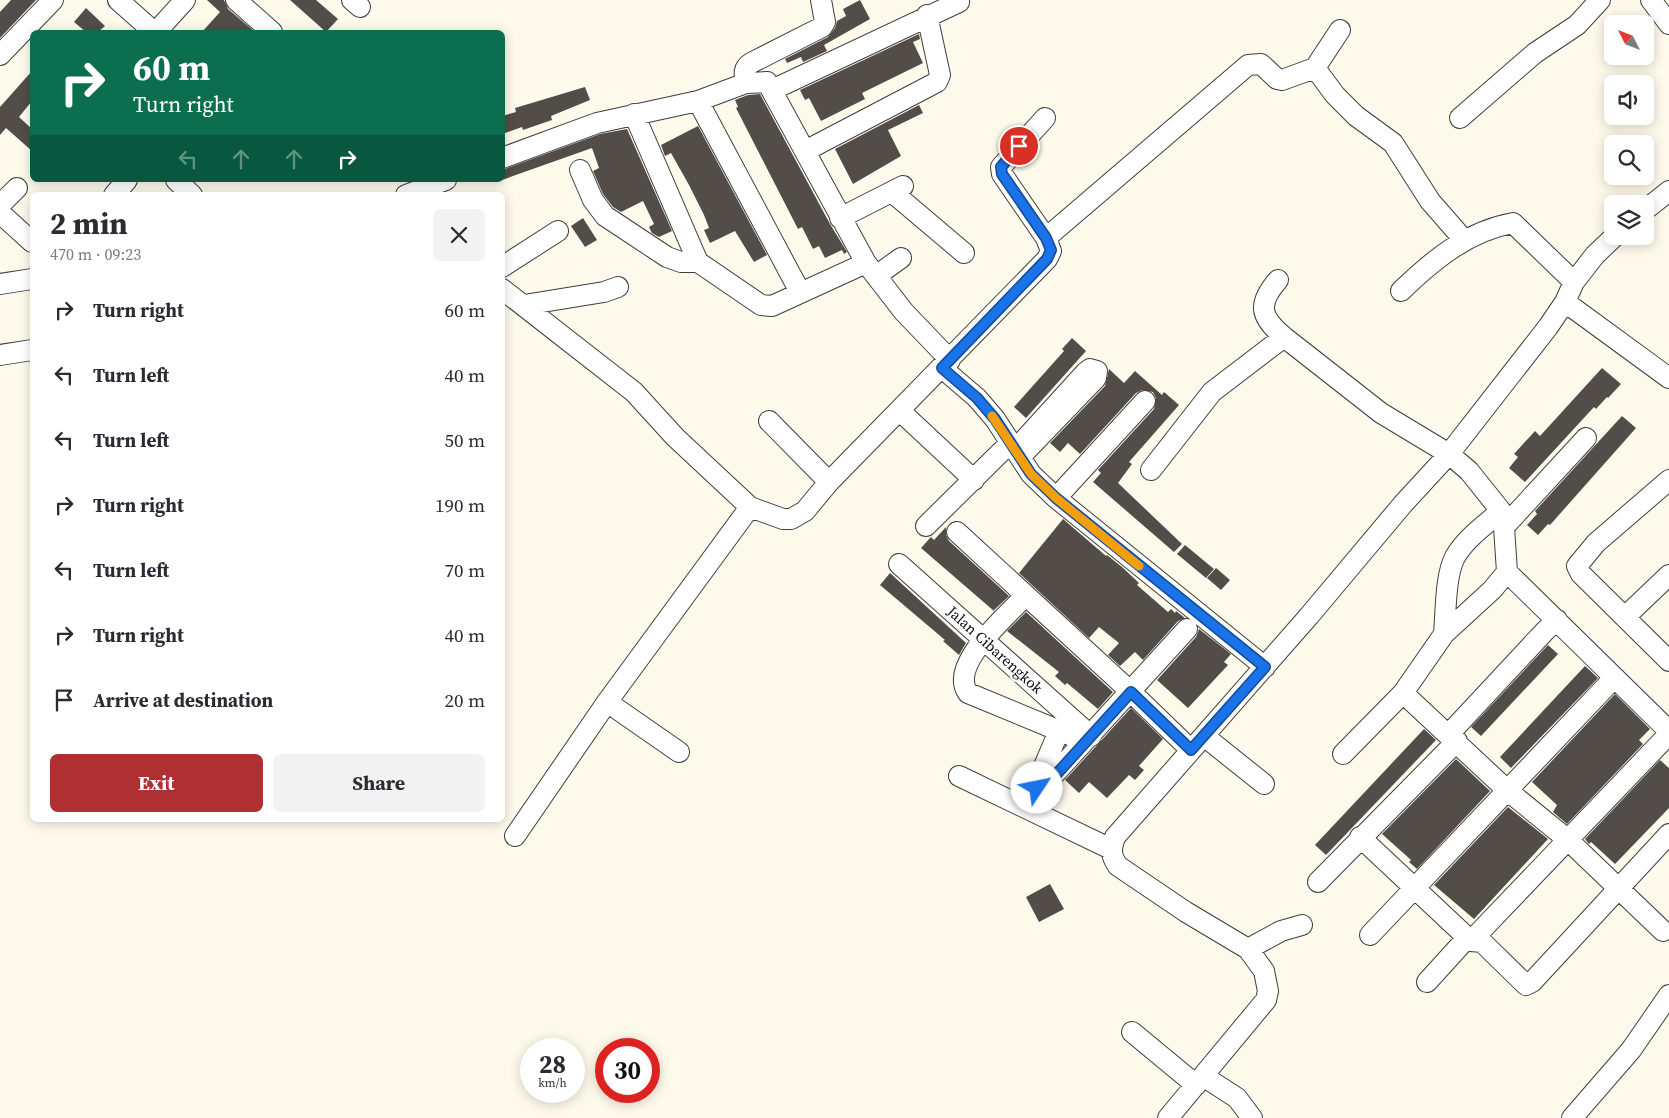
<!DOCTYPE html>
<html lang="en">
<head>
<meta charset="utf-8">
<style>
  :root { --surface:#fff; --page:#f2f2f3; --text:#2b2b33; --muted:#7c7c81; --accent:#ae3033 }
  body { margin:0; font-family:"Source Serif 4",serif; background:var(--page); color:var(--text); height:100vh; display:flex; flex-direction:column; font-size:19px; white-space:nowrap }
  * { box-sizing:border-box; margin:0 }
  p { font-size:16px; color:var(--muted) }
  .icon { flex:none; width:28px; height:28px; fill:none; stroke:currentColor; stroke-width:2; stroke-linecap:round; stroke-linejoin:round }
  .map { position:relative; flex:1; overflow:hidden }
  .sheet { position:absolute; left:30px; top:192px; width:475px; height:630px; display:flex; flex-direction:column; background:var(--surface); border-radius:8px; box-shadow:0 2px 12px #0003 }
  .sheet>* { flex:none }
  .hud { position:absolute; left:30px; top:30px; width:475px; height:152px; border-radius:8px; box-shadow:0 2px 12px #0003; background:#0b6e4f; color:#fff; overflow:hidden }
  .needle { width:32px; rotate:312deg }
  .buttons { position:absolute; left:1604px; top:15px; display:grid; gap:10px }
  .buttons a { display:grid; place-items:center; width:50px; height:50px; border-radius:8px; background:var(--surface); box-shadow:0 2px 12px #0003; font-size:25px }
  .speed { position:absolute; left:520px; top:1038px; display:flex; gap:10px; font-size:25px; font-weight:700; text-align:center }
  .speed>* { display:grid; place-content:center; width:65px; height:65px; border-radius:50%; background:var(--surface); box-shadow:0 2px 12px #0003; line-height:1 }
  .speed small { font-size:12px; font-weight:400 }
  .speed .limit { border:8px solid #d22; background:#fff; color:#111 }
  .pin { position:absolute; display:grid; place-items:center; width:42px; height:42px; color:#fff; margin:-21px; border:2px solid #fff; border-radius:50%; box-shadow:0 1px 5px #0007 }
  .me { position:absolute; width:55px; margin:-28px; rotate:56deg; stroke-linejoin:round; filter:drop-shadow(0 0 4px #0008) }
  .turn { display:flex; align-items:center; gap:18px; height:105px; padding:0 20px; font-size:22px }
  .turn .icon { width:65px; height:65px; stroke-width:2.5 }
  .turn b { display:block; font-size:35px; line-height:42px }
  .lanes { display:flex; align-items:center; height:48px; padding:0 20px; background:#0003; justify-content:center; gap:25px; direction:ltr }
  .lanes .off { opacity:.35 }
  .round { display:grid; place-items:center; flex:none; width:52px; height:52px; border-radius:8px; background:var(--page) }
  .summary { display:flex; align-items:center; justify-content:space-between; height:85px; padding:0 20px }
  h1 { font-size:30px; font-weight:700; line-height:38px }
  .cta { display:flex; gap:10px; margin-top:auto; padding:10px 20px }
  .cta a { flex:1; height:58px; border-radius:8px; background:var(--accent); color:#fff; font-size:20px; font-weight:700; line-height:58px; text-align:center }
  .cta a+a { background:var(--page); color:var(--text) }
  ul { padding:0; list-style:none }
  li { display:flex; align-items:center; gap:15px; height:65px; padding:0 20px }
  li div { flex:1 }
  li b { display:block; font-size:19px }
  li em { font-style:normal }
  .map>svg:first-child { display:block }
</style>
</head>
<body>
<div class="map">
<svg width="1669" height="1118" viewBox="0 0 1669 1118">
  <rect width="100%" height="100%" fill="#fdfaeb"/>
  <path fill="#534d49" d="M11 0H36L0 38V12Z
    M207 0H224L228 9 255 32H202L220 12Z
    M290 0H316L338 19 326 32Z
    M860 0 870 19 824 45 827 51 803 62 801 57 787 63 785 59 828 37 835 28 837 21 846 16 843 9Z
    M86 8 105 26 98 32H86L74 22Z
    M919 34 920 39 913 42 923 63 862 93 865 99 821 121 809 98 805 100 800 90Z
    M32 71V101L19 117 32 129V151L6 128 0 135V107Z
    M585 87 590 100 551 116 552 120 523 130 522 127 502 134V116L516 112 515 108Z
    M760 94 830 224 847 252 844 254 842 250 825 258 819 246 813 249 802 227 798 229 736 108 738 107 735 100 748 95Z
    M919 105 923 113 888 130 901 156 853 184 835 149Z
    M698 126 767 255 754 262 735 231 710 243 704 230 709 228 704 215 689 185 671 153 665 156 661 145Z
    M627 129 672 231 659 237 652 233 649 227 654 224 643 201 621 212 613 207 603 194 593 171 599 168 592 148 502 180V170L600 134Z
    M583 218 597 240 585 247 571 226Z
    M1072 338 1086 351 1026 418 1014 407 1064 351 1062 349Z
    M1602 368 1621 384 1608 398 1607 397 1596 409 1594 407 1525 482 1509 468 1518 457 1514 454 1535 431 1540 436Z
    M1109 369 1124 383 1135 371 1162 395 1164 392 1179 405 1129 462 1132 464 1118 483 1182 544 1174 552 1093 482 1101 473 1098 470 1154 409 1156 398 1153 392 1142 390 1136 393 1080 454 1068 443 1060 452 1050 443 1105 386Z
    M1622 416 1636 428 1550 525 1548 524 1538 535 1527 525 1537 514 1535 511Z
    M1063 519 1106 556 1107 555 1122 567 1139 583 1137 585 1168 612 1171 609 1175 613 1176 611 1185 618 1178 621 1143 660 1135 652 1120 666 1108 655 1119 643 1099 627 1089 638 1019 573Z
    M946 527V535L949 541 1009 596 992 612 994 611 921 548 931 537 934 540Z
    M1185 545 1214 569 1206 578 1177 554Z
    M1216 568 1230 580 1221 590 1207 578Z
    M890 573 966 643 959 655 943 641 945 640 880 585Z
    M1026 612 1113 692 1098 709 1067 683 1065 685 1055 676 1059 672 1007 631Z
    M1199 629 1231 654 1224 662 1228 665 1188 708 1157 680 1196 637Z
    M1548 645 1558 654 1481 736 1471 727Z
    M1585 666 1598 678 1511 768 1500 757Z
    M1615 694 1650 729 1639 740 1643 744 1567 824 1553 812 1557 805 1532 782Z
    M1131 708 1163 739 1139 766 1144 770 1135 780 1129 775 1107 798 1089 782 1079 793 1065 780Z
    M1424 729 1436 740 1326 855 1315 845Z
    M1456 759 1490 791 1417 869 1409 862 1411 860 1382 834Z
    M1660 760 1669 768V808L1615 864 1591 842 1589 844 1585 839Z
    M1508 807 1548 839 1474 919 1434 885Z
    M1050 884 1064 909 1039 922 1026 897Z"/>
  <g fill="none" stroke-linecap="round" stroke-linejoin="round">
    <g stroke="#3e3e3e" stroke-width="22">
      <path id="minor" d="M118 0 154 32
        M236 0 272 32
        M352 0 360 7
        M1651 0 1669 24
        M156 32 185 0
        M0 55 53 0
        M1315 68 1335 95 1356 116 1393 143 1430 201 1464 240
        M746 83C744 74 743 68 751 63L822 27 825 22 821 0
        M772 90 959 2
        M698 101 800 292
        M634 114 698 262 761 305 772 306 866 263
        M1460 118 1535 53 1577 25 1600 0
        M805 151 937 82 940 75 927 15
        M502 158 597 123 698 101 746 83 767 82 866 263 904 312 950 360
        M580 170 593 200 605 216 667 257 681 262H698
        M176 180 192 195
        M892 192 964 253
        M114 195 127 180
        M406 195 446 180
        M0 205 17 188
        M1645 210 1669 191
        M0 213 32 242
        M840 218 903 186
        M1046 238 1248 65 1261 64 1277 79 1282 80 1315 68 1340 30
        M502 267 558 231
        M876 276 901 258
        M1278 280C1257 304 1260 317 1284 337
        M0 284 32 279
        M502 289 634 392 675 437 750 507 783 519H791L805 511 829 482 1047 259 1051 251 1046 238 1002 174 1001 167 1045 118
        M1401 291C1433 260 1468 231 1513 223L1574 282
        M1565 302 1669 378
        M524 305 604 292 618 287
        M0 355 32 350
        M942 368 977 398 995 419 1031 474 1056 498 1265 667
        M900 411 974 480
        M769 421 829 482
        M1015 450 1086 372 1090 369 1097 371 1096 378 1020 457
        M1151 470 1212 392 1284 337 1381 413 1449 454 1469 471 1501 511 1504 527 1507 572 1669 731
        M1669 480 1596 543 1577 566 1581 574 1669 661
        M1056 498 1145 401
        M926 526 1010 443
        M1504 527 1586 438
        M957 532 1131 692 1191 750
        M899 564 1091 736
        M1025 596C1006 617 948 665 968 693L1072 736
        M1625 617 1669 575
        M1444 634C1446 612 1445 576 1455 557 1465 539 1485 525 1501 511
        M1403 693 1508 791 1567 839 1663 931
        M607 702 679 752
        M1059 731 1036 785 1040 790 1187 629
        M1449 734 1545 631 1557 620
        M1204 736 1264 784
        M1343 754 1403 693 1444 634 1492 590 1507 572
        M959 776 1111 849
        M515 836 607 702 750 507
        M1360 837 1471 941 1482 942 1526 985 1532 982 1669 834
        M1318 882 1457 741
        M1370 935 1614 678
        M1471 941 1669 734
        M1248 949 1281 931 1302 925
        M1427 982 1467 938
        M1132 1032 1196 1085
        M1203 1076 1237 1098 1252 1118
        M1168 1118 1266 1000 1268 991 1264 971 1248 949 1186 912 1118 866C1110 855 1111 849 1115 837L1309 616 1403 504 1449 454 1548 327 1565 302 1574 282 1595 255 1615 236
        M1572 1118 1631 1050 1669 995"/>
    </g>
    <use href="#minor" stroke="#fff" stroke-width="20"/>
  </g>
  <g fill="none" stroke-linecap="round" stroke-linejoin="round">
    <g stroke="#114b97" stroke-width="12">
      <path id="route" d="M1019 146 1001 167 1002 174 1046 238 1051 250 1047 259 942 368 977 398 995 419 1031 474 1056 498 1265 667 1191 750 1131 692 1043 789 1037 788"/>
    </g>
    <use href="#route" stroke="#1a73e8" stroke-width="9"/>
    <path stroke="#f59e0b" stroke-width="9" d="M992 416 1031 474 1056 498 1139 566"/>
  </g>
  <g text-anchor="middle" stroke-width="5" stroke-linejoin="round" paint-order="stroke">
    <g font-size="15" fill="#0b0b0b" stroke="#fff">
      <text transform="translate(995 650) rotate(42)" y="5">Jalan Cibarengkok</text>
    </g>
  </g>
</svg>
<div class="buttons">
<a><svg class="needle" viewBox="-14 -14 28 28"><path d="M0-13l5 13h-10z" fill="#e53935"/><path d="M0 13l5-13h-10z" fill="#7c7c81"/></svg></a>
<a><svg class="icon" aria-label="sound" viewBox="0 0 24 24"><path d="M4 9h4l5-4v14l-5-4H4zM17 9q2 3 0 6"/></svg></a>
<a><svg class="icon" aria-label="search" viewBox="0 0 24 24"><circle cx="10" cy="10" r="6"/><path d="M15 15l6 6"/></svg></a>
<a><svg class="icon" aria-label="layers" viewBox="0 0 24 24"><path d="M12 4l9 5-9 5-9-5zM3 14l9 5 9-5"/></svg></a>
</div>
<div class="speed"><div>28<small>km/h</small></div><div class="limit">30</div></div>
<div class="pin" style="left:1019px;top:146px;background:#d93025"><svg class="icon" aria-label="arrive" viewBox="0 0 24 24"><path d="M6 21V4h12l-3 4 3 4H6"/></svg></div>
<svg class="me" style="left:1037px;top:788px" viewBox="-20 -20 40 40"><circle r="19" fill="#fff"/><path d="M0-13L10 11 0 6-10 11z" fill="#1a73e8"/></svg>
<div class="hud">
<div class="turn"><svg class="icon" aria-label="right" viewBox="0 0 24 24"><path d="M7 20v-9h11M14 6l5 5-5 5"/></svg><div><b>60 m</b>Turn right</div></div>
<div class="lanes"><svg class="icon off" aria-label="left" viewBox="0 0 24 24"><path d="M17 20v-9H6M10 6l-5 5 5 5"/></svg><svg class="icon off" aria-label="ahead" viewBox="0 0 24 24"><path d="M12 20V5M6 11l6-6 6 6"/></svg><svg class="icon off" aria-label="ahead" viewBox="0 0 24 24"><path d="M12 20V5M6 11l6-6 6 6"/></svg><svg class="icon" aria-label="right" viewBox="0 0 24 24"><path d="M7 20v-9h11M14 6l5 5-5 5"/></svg></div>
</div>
<section class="sheet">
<div class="summary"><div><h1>2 min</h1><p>470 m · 09:23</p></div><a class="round"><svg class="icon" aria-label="close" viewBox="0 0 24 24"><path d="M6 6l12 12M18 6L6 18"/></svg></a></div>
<ul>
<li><svg class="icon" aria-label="right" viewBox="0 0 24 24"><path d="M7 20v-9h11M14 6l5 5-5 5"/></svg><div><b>Turn right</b></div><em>60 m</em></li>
<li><svg class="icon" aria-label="left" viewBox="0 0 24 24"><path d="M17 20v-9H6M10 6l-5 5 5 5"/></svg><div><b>Turn left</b></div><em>40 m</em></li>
<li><svg class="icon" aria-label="left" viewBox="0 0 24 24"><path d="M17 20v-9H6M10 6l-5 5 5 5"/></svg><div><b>Turn left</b></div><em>50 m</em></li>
<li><svg class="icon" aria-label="right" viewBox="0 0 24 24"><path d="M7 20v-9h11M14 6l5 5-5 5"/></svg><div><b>Turn right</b></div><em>190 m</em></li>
<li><svg class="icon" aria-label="left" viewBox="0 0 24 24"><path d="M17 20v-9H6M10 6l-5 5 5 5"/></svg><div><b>Turn left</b></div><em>70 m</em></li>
<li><svg class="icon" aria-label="right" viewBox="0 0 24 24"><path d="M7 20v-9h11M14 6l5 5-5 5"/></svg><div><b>Turn right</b></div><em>40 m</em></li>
<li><svg class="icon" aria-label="arrive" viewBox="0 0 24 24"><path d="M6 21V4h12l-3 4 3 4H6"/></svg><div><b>Arrive at destination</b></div><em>20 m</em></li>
</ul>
<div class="cta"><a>Exit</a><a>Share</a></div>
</section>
</div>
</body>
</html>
